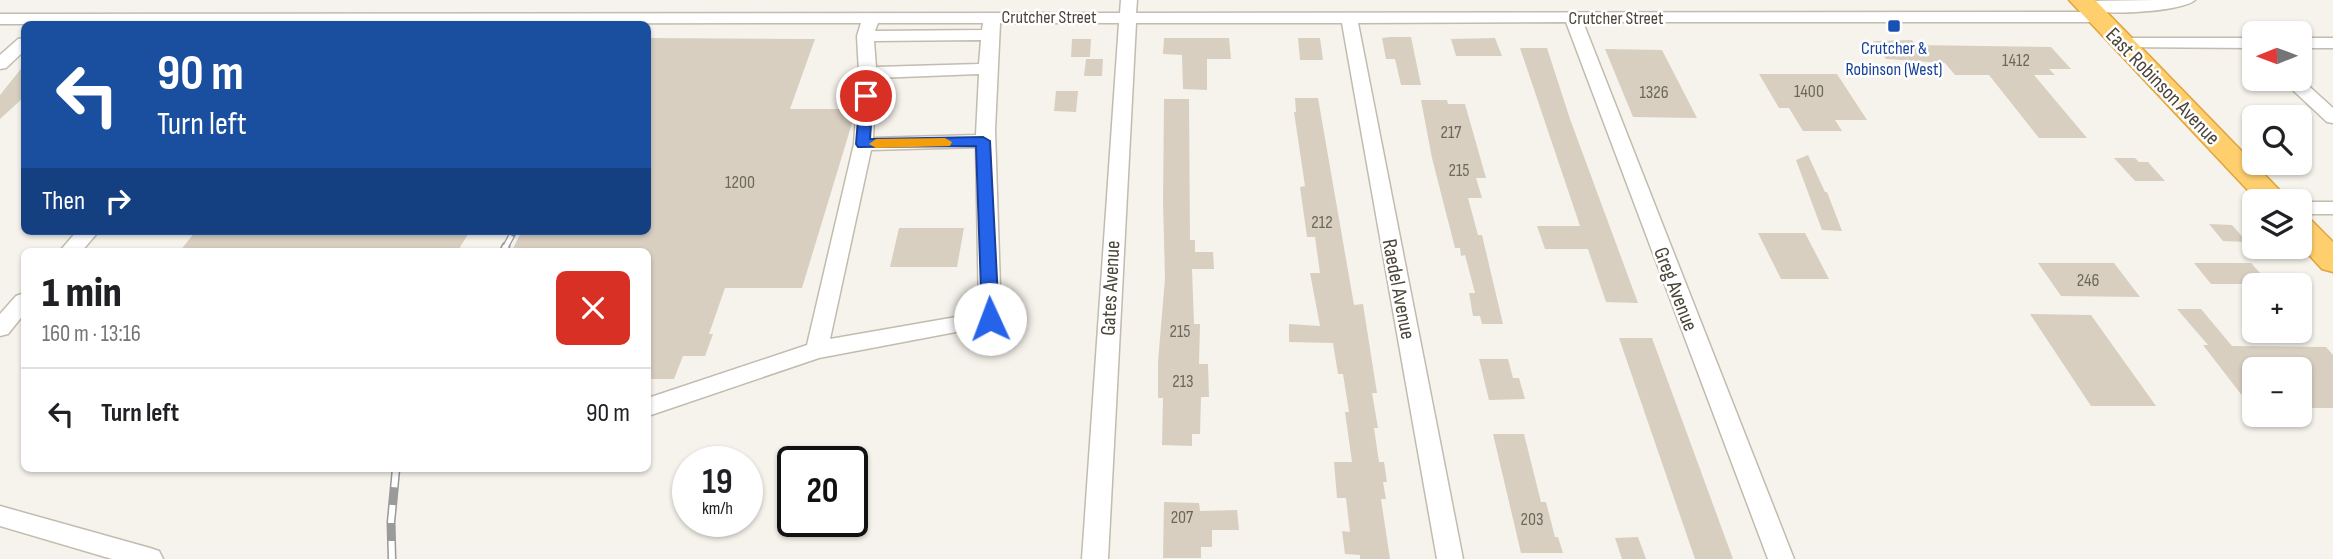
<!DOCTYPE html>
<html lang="en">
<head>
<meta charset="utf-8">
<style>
  :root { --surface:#fff; --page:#f6f6f6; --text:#202124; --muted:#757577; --line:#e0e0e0 }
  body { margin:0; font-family:"Sofia Sans Condensed",sans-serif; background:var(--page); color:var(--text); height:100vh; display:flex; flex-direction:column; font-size:26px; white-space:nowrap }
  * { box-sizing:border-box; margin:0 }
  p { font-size:23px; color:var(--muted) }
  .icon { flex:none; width:38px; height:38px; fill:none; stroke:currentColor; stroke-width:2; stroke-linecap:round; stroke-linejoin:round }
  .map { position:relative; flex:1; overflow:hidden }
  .panel { position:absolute; left:21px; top:248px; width:630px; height:224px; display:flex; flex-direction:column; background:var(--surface); border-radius:10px; box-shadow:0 2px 5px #0004 }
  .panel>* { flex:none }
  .hud { position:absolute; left:21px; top:21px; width:630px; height:214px; border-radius:10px; box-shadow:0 2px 5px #0004; background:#1a4fa0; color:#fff; overflow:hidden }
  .needle { width:46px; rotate:269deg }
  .controls { position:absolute; left:2242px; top:21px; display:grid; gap:14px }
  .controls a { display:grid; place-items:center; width:70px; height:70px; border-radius:10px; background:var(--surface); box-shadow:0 2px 5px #0004; font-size:35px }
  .speed { position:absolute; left:672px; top:446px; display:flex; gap:14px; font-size:35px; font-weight:700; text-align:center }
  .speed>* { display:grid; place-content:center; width:91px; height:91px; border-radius:50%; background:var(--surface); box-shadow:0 2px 5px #0004; line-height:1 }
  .speed small { font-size:18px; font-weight:400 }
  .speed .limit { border:4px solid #111; border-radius:10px; background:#fff; color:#111 }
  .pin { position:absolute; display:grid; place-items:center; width:60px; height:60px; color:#fff; margin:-30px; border:4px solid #fff; border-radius:50%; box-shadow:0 2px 7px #0007 }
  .me { position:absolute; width:77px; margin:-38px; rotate:358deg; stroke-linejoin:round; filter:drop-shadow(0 0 5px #0008) }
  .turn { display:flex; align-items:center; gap:24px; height:147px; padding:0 21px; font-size:32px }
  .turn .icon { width:91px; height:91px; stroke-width:2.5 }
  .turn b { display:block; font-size:49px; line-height:60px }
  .then { display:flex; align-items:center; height:66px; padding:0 21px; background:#0003; gap:14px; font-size:26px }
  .round { display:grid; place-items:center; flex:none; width:74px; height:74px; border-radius:10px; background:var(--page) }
  .overview { display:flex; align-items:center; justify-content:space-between; height:119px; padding:0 21px }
  h1 { font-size:42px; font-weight:800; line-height:52px }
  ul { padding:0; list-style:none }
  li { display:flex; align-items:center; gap:21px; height:91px; padding:0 21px; border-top:2px solid var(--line) }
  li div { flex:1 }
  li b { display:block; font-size:26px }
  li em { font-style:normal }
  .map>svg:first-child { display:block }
</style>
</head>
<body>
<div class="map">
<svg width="2333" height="559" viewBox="0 0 2333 559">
  <rect width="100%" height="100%" fill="#f6f3ec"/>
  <path fill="#d8cfc1" d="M1390 37H1411L1421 85H1401L1395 59H1386L1382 38Z
    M648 38 815 39 790 109H854L853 120 802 288H725L709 334H713L705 356H683L674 379H648V252H511L522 231H648Z
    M1164 38H1229L1231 59H1207V90L1183 89 1182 55 1163 54Z
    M1298 38H1320L1323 60H1300Z
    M1495 38 1502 56H1456L1451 39Z
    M1072 39H1091L1090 57H1071Z
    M1912 40 1916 45 2051 47 2071 69H2049L2055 75H2034L2087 138H2039L1989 75H1955L1945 63 1886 59 1873 41Z
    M1520 48H1547L1570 119 1638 303 1606 302 1588 249H1545L1537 226H1580Z
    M1605 49 1662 50 1697 118 1633 117Z
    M1086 59H1103L1102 76H1084Z
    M24 65V97L0 119V95Z
    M1759 74H1837L1867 120H1835L1842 131H1803L1789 108H1779Z
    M1056 91H1078L1076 112 1054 111Z
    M1295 98H1318L1354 305 1363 304 1377 393H1372L1378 428H1374L1379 462H1384L1387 482H1383L1386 499H1381L1390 559H1360V555L1345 554 1342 531 1350 532 1346 498H1337L1334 462H1352L1345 412H1349L1343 374H1338L1333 343 1289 342V324L1320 326 1310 273H1320L1315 237H1307L1300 187 1305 186 1294 112H1296Z
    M1164 99H1189L1190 240H1195V252H1213L1214 269H1192L1194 324H1200L1199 364H1208L1209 397H1201L1200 434H1192V446L1162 445 1163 398H1158V362L1165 278 1163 203Z
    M1421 100H1447L1448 104H1465L1486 178H1476L1482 198H1468L1478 235H1482L1503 324H1482L1480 316H1473L1469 293H1475L1465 255 1461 256 1460 248H1455L1432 158Z
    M1808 155 1825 192H1827L1842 231 1822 230 1796 160Z
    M2114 158H2135L2139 162H2148L2165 181H2135Z
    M2209 224 2232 225 2247 242 2223 241Z
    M899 228H964L957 267H890Z
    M196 231H470L457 252H179Z
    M1758 233H1805L1829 279H1781Z
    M2038 263H2114L2140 297 2061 296Z
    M2194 263H2251L2270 284H2211Z
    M2177 309H2201L2232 346 2326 347 2333 355V408H2300V369H2254V411L2203 345H2208Z
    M2030 314 2091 315 2156 406H2091Z
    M1619 338H1652L1733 559H1695Z
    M1479 359H1508L1513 378H1519L1525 399 1489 400Z
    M1493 434H1524L1541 502H1546L1555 537H1558L1563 553H1521Z
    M1164 502 1199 503 1200 511 1237 510 1239 530H1212V547H1201V558H1163Z
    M1638 537 1646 559H1622L1615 538Z"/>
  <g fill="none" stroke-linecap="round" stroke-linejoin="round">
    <g stroke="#c2bbae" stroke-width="3">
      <path id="minor" d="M1121 0H1137L1136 13 2097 12 2105 17 2097 22H1583L1794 559H1768L1566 22 1358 23 1463 559H1437L1342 23H1136L1108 559H1082L1119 23H1000L995 130 1001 319 998 324 819 358 648 416V398L807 345 854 144 859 73 857 36 861 23 0 24V14L1120 13ZM878 23H983L982 30 875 31ZM981 40 979 64 876 67 874 41ZM979 74 976 135 873 138 876 78ZM976 147 979 313 830 339 871 150Z
        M2156 0H2195C2183 12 2090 18 2079 6L2087 1Z
        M24 38V51L6 68 0 69V55L18 39Z
        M2122 38H2254V48L2116 47 2114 43 2116 39Z
        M2300 38H2333V48H2300Z
        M2300 78 2333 108V123L2327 122 2281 79Z
        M2300 202H2333V214H2300Z
        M77 231H99L81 252H59Z
        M24 293V314L8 334 0 336V314L16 296Z
        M0 506 150 548 159 551 163 559H112L0 526Z"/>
    </g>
    <g stroke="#e0a43c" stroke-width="3">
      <path id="highway" d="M2069 0H2095L2290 201H2258Z
        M2300 217 2311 220 2333 242V272L2322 269 2300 245Z"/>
    </g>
    <use href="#minor" fill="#fff" fill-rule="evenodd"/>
    <use href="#highway" fill="#ffcf6e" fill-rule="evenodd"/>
    <g stroke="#9a9a9a" stroke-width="7">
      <path id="rail-far1" d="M505 248 514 231"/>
    </g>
    <g stroke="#9a9a9a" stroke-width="9">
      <path id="rail" d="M503 252 506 246
        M392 559 391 522 396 469"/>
    </g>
    <use href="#rail-far1" stroke="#fff" stroke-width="4.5" stroke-dasharray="14" stroke-linecap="butt"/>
    <use href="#rail" stroke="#fff" stroke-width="6" stroke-dasharray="18" stroke-linecap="butt"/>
  </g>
  <path fill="#2563eb" stroke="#184099" stroke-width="2" d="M866 92 873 96 870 139 983 137 990 141 999 319 996 323 990 325 982 319 976 146 858 147 856 144 860 96Z"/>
  <path fill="#f59e0b" d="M945 138 952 142 950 146 876 148 869 144 876 139Z"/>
  <rect fill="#1a4fb4" stroke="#fff" stroke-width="2.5" x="1887" y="19" width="14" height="14" rx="3.5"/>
  <g text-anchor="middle" stroke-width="5" stroke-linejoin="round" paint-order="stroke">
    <g font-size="18" fill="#4b4439" stroke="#fff">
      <text x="1049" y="23">Crutcher Street</text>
      <text x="1616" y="24">Crutcher Street</text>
    </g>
    <g font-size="18" fill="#164399" stroke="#fff">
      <text x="1894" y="54">Crutcher &amp;<tspan x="1894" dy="21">Robinson (West)</tspan></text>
    </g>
    <g font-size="18" fill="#6e675b">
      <text x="2016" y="66">1412</text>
      <text x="1809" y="97">1400</text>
      <text x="1654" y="98">1326</text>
      <text x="1451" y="138">217</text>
      <text x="1459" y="176">215</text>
      <text x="740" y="188">1200</text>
      <text x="1322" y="228">212</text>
      <text x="2088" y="286">246</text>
      <text x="1180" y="337">215</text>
      <text x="1183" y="387">213</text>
      <text x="1182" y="523">207</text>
      <text x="1532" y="525">203</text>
    </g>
    <g font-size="21" fill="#4b4439" stroke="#fff">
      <text transform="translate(2163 86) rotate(46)" y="7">East Robinson Avenue</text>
      <text transform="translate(1110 288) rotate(-87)" y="7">Gates Avenue</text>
      <text transform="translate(1399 289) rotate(79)" y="7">Raedel Avenue</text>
      <text transform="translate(1676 289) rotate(69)" y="7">Greg Avenue</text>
    </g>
  </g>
</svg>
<div class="controls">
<a><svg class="needle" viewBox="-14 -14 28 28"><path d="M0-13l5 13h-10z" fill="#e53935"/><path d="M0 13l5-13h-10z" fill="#757577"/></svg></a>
<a><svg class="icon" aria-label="search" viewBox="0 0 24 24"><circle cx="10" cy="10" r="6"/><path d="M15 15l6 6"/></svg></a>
<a><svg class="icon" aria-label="layers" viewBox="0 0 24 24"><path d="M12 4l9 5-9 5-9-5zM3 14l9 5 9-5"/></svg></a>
<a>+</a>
<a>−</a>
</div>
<div class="speed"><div>19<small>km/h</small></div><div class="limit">20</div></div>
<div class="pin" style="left:866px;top:96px;background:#d93025"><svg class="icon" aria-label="arrive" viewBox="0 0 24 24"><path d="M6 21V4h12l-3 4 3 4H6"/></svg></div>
<svg class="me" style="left:990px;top:319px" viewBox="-20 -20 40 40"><circle r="19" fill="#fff"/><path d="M0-13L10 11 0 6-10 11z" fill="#2563eb"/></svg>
<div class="hud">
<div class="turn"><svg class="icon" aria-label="left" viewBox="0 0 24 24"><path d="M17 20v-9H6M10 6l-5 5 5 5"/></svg><div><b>90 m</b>Turn left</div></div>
<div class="then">Then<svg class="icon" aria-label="right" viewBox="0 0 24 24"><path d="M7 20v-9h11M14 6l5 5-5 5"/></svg></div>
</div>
<section class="panel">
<div class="overview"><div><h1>1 min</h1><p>160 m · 13:16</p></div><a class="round" style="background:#d93025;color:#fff"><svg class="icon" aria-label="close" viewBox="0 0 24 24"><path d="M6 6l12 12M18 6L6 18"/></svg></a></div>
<ul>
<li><svg class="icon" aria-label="left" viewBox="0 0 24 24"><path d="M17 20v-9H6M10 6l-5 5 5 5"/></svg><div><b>Turn left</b></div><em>90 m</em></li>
</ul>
</section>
</div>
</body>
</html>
